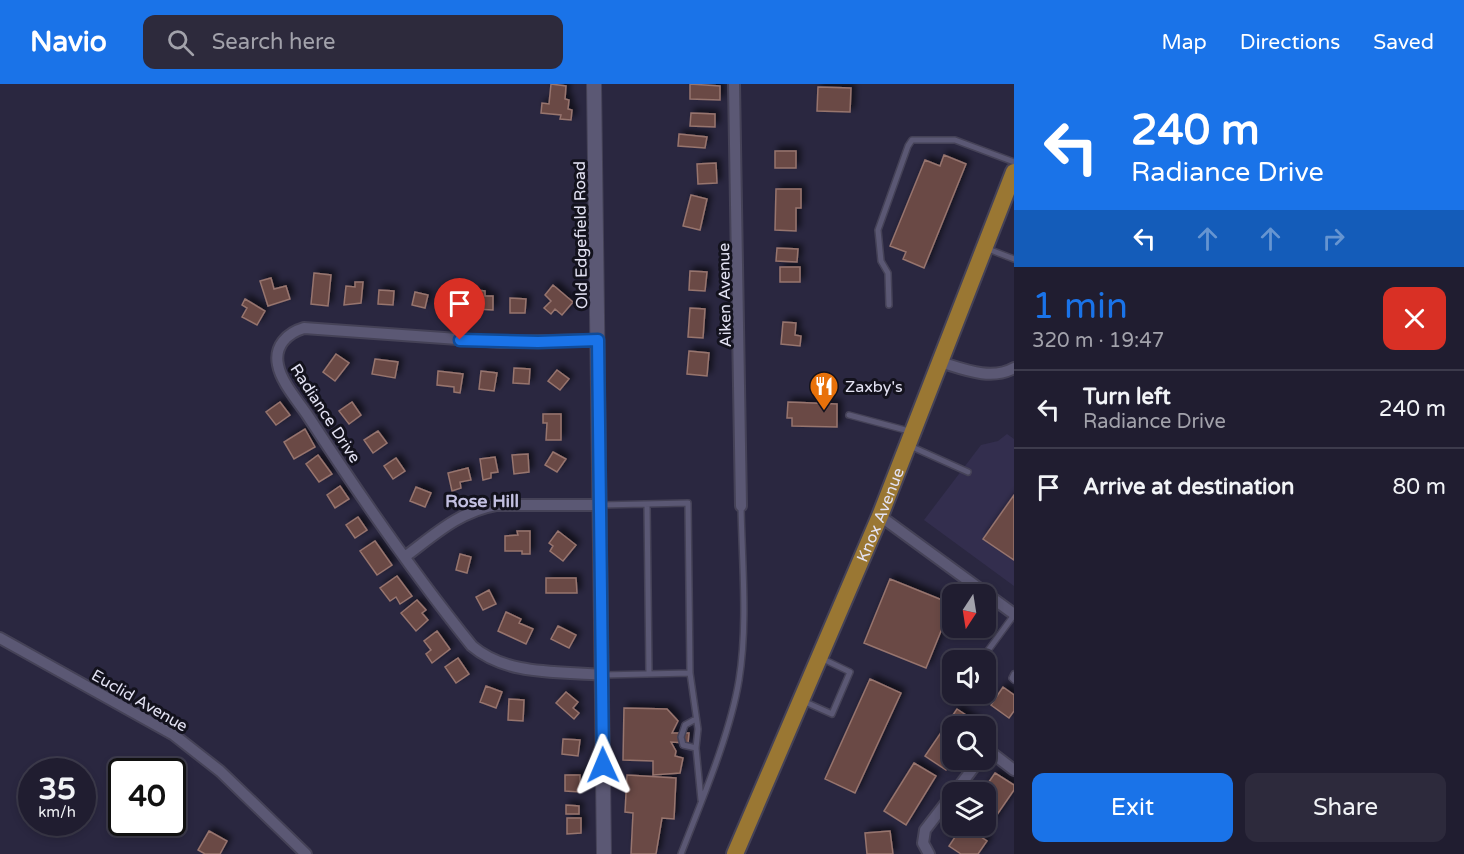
<!DOCTYPE html>
<html lang="en">
<head>
<meta charset="utf-8">
<style>
  :root { --surface:#201d30; --page:#2d2a3c; --text:#f1f3f6; --muted:#a2a2ab; --line:#3d3b4c; --accent:#1a73e8 }
  body { margin:0; font-family:"Varela Round",sans-serif; background:var(--page); color:var(--text); height:100vh; display:flex; flex-direction:column; font-size:22px; white-space:nowrap }
  * { box-sizing:border-box; margin:0 }
  p { font-size:20px; color:var(--muted) }
  .icon { flex:none; width:33px; height:33px; fill:none; stroke:currentColor; stroke-width:2; stroke-linecap:round; stroke-linejoin:round }
  .map { position:relative; flex:1; overflow:hidden }
  .side { display:flex; flex-direction:column; background:var(--surface); width:450px }
  .side>* { flex:none }
  .top-card { background:#1a73e8; color:#fff; overflow:hidden }
  .needle { width:39px; rotate:192deg }
  .fabs { position:absolute; left:942px; top:500px; display:grid; gap:12px }
  .fabs a { display:grid; place-items:center; width:54px; height:54px; border-radius:12px; background:var(--surface); box-shadow:0 3px 9px #0003,0 0 0 2px var(--line); font-size:30px }
  .speed { position:absolute; left:18px; top:674px; display:flex; gap:12px; font-size:30px; font-weight:700; text-align:center }
  .speed>* { display:grid; place-content:center; width:78px; height:78px; border-radius:50%; background:var(--surface); box-shadow:0 3px 9px #0003,0 0 0 2px var(--line); line-height:1 }
  .speed small { font-size:15px; font-weight:400 }
  .speed .limit { border:3px solid #111; border-radius:9px; background:#fff; color:#111 }
  .pin { position:absolute; display:grid; place-items:center; width:51px; height:51px; color:#fff; margin:-62px -26px; border-radius:50% 50% 50% 0; rotate:-45deg; box-shadow:0 0 6px #0007 }
  .pin .icon { rotate:45deg }
  .me { position:absolute; width:66px; margin:-33px; rotate:359deg; stroke-linejoin:round; filter:drop-shadow(0 0 4px #0008) }
  .turn { display:flex; align-items:center; gap:21px; height:126px; padding:0 18px; font-size:27px }
  .turn .icon { width:78px; height:78px; stroke-width:2.5 }
  .turn b { display:block; font-size:42px; line-height:51px }
  .lanes { display:flex; align-items:center; height:57px; padding:0 18px; background:#0003; justify-content:center; gap:30px; direction:ltr }
  .lanes .off { opacity:.35 }
  .round { display:grid; place-items:center; flex:none; width:63px; height:63px; border-radius:12px; background:var(--page) }
  .headline { display:flex; align-items:center; justify-content:space-between; height:102px; padding:0 18px }
  h1 { font-size:36px; font-weight:600; line-height:45px; color:var(--accent) }
  .button { display:flex; gap:12px; margin-top:auto; padding:12px 18px }
  .button a { flex:1; height:69px; border-radius:12px; background:var(--accent); color:#fff; font-size:24px; font-weight:600; line-height:69px; text-align:center }
  .button a+a { background:var(--page); color:var(--text) }
  ul { padding:0; list-style:none }
  li { display:flex; align-items:center; gap:18px; height:78px; padding:0 18px; border-top:2px solid var(--line) }
  li div { flex:1 }
  li b { display:block; font-size:22px }
  li em { font-style:normal }
  header { display:flex; align-items:center; gap:36px; box-sizing:border-box; height:84px; padding:0 30px; background:var(--accent); color:#fff }
  header strong { font-size:28px }
  nav { display:flex; gap:33px; margin-inline-start:auto; font-size:21px }
  .search { width:420px; height:54px; background:var(--page); display:flex; align-items:center; gap:15px; box-sizing:border-box; padding:0 21px; border-radius:12px; color:var(--muted); font-size:22px }
  main { display:flex; flex:1; min-height:0 }
  .map>svg:first-child { display:block }
</style>
</head>
<body>
<header>
<strong>Navio</strong>
<div class="search"><svg class="icon" aria-label="search" viewBox="0 0 24 24"><circle cx="10" cy="10" r="6"/><path d="M15 15l6 6"/></svg>Search here</div>
<nav><a>Map</a><a>Directions</a><a>Saved</a></nav>
</header>
<main>
<div class="map">
<svg width="1014" height="770" viewBox="0 0 1014 770">
  <defs>
    <filter id="shadow"><feDropShadow dx="4" dy="-4" stdDeviation="3" flood-color="#0009"/></filter>
  </defs>
  <rect width="100%" height="100%" fill="#2a2740"/>
  <path fill="#332e4e" d="M1007 350 1014 355V502L924 436 981 361 998 357Z"/>
  <path fill="#6a4944" stroke="#97746e" stroke-width="1.5" filter="url(#shadow)" d="M551 0 566 2 565 15 569 16 568 25 572 26 571 36 560 35 561 31 541 29 542 19 549 20Z
    M690 0 720 2V16L690 15Z
    M818 3 851 4 850 28 817 27Z
    M691 29 715 30V43L690 42Z
    M679 50 707 53 705 64 678 62Z
    M775 67H796V84H775Z
    M944 71 966 80 924 184 903 175 906 168 890 162 925 76 940 82Z
    M716 79 717 99 698 100 697 80Z
    M776 105H801V124H796V147L775 146Z
    M691 111 707 115 700 146 683 142Z
    M777 164 798 165 797 178 776 177Z
    M780 183H800V198H780Z
    M690 187 707 188 705 207 689 206Z
    M314 189 331 191 328 222 311 220Z
    M271 194 274 205 286 202 290 215 268 222 260 197Z
    M355 198H363L361 219 344 221 346 202 355 203Z
    M553 201 573 218 562 231 555 225 551 230 544 224 551 217 545 211Z
    M379 206 394 207 393 221 378 220Z
    M476 206 485 207V212H493V226L475 225Z
    M415 208 428 211 425 224 412 221Z
    M510 214 526 215 525 229H510Z
    M245 215 265 227 257 241 242 233 247 224 242 221Z
    M443 215H459V229H442Z
    M690 224 705 225 703 254 688 253Z
    M783 238 796 239 795 251 801 252 800 262 781 260Z
    M689 267 709 269 707 292 687 290Z
    M336 270 349 279 335 297 323 288Z
    M375 275 398 278 395 294 372 290Z
    M514 284 530 285 529 300 513 299Z
    M557 286 569 295 560 306 548 297Z
    M438 287 463 290 460 309 454 308V303L437 301Z
    M481 287 497 289 494 307 479 305Z
    M280 318 290 331 276 341 266 328Z
    M352 318 361 331 349 340 339 327Z
    M788 318 837 320V343L792 342V334H787Z
    M543 330H561V356H546L547 339H543Z
    M305 345 315 363 294 375 284 358Z
    M378 347 387 359 373 369 364 356Z
    M553 368 566 375 557 388 545 381Z
    M528 370 529 388 514 390 512 371Z
    M318 371 332 390 319 398 306 380Z
    M495 373 498 388 491 389V394L483 396 480 375Z
    M396 374 405 387 393 395 384 382Z
    M468 384 471 396 460 398 461 404 452 407 448 389Z
    M340 402 349 415 335 424 327 411Z
    M416 403 431 409 425 423 410 417Z
    M1014 411V476L983 455Z
    M358 433 367 446 355 454 346 441Z
    M517 447H530V470H522V467H505V452L518 451Z
    M558 447 576 461 563 477 550 467 553 462 549 459Z
    M375 457 392 481 377 491 360 467Z
    M460 470 471 473 467 489 456 486Z
    M397 492 412 512 400 520 396 513 390 517 380 504Z
    M546 494H576L577 509H546Z
    M890 495 952 520 926 584 864 559Z
    M489 506 496 520 483 526 476 513Z
    M417 516 426 526 422 529 428 536 416 547 401 529Z
    M506 528 521 535 519 539 533 545 526 560 498 547Z
    M558 542 576 551 569 564 551 555Z
    M437 547 450 565 432 579 426 570 431 566 424 557Z
    M458 574 469 590 456 599 445 583Z
    M870 595 901 609 855 709 825 695Z
    M486 602 502 608 496 624 480 618Z
    M1003 603 1014 611V627L1009 634 991 621Z
    M566 608 578 618 573 624 579 629 574 635 556 619Z
    M509 615 524 616 523 637 508 636Z
    M624 624 667 625 678 637 672 649H689L688 659 671 658 676 667 675 672 683 674 680 689 653 691V677L623 676Z
    M957 625 978 639 976 642H952L953 675 946 686 925 672Z
    M563 655 580 656 578 672 562 670Z
    M914 679 936 692 906 741 884 727Z
    M995 689 1014 701V706L992 738 986 734V708H982Z
    M565 691H580V708L565 707Z
    M627 691 676 694 674 735 662 734 656 770H631L633 729 625 728Z
    M566 721 579 722V730H566Z
    M567 734H581V749L567 750Z
    M963 741 987 757 978 770H961L949 762Z
    M209 747 227 757 220 770H205L198 766Z
    M890 747 893 770H867L865 749Z"/>
  <g fill="none" stroke-linecap="round" stroke-linejoin="round">
    <g stroke="#454257" stroke-width="8">
      <path id="service" d="M988 165 1014 175
        M889 221 888 189 881 177 878 146 908 62 912 56H955L1014 78
        M849 331 909 347
        M910 362 968 388
        M647 420 649 590
        M601 421 688 419 690 589 603 591
        M981 576 1014 531
        M690 589 698 645 696 664 701 716
        M1014 590 1012 594 1014 596
        M803 617 832 630 850 588 823 575
        M694 636 685 641 681 653 683 661 696 664
        M681 770C701 718 730 651 739 596 748 540 742 479 741 422"/>
    </g>
    <g stroke="#454257" stroke-width="14">
      <path id="minor" d="M734 0 741 422
        M598 256 500 258 304 244C287 249 274 262 278 281 281 298 298 317 308 332 358 409 414 490 472 562 507 592 559 587 603 591
        M940 278C963 285 991 297 1014 284
        M880 432 1014 530
        M406 472C434 451 460 427 496 421H601
        M0 554 174 651 220 687 306 770
        M986 668 988 666 1014 686
        M955 708 980 675
        M929 770 923 759 925 746 952 711"/>
    </g>
    <g stroke="#454257" stroke-width="16">
      <path id="tertiary" d="M594 0 604 770"/>
    </g>
    <g stroke="#454257" stroke-width="20">
      <g id="primary">
        <path id="s1" d="M735 770 880 432 1014 88"/>
      </g>
    </g>
    <use href="#service" stroke="#5b5874" stroke-width="5"/>
    <use href="#minor" stroke="#5b5874" stroke-width="10"/>
    <use href="#tertiary" stroke="#5b5874" stroke-width="14"/>
    <use href="#primary" stroke="#9a7733" stroke-width="16"/>
  </g>
  <g fill="none" stroke-linecap="round" stroke-linejoin="round">
    <g stroke="#114b97" stroke-width="15">
      <path id="route" d="M460 256 538 258 598 256 603 681"/>
    </g>
    <use href="#route" stroke="#1a73e8" stroke-width="10"/>
  </g>
  <defs>
    <g id="restaurant-pin" transform="scale(1.5)"><path d="M0 17L-7.5 6A9.5 9.5 0 1 1 7.5 6Z" fill="#e8710a" stroke="#13121d"/><path d="M-5-6h1v4h1v-4h1v4h1v-4h1v5L-1.5 .5V6h-2V.5L-5-1ZM5-6V6H3V1.5H1.5Q1.5-4 5-6Z" fill="#fff"/></g>
  </defs>
  <g fill-rule="evenodd">
    <use href="#restaurant-pin" x="824" y="302"/>
  </g>
  <g text-anchor="middle" stroke-width="6" stroke-linejoin="round" paint-order="stroke">
    <g font-size="16" fill="#e3e2f3" stroke="#13121d">
      <text transform="translate(580 151) rotate(-91)" y="6">Old Edgefield Road</text>
      <text transform="translate(724 211) rotate(-91)" y="6">Aiken Avenue</text>
      <text transform="translate(326 329) rotate(57)" y="6">Radiance Drive</text>
      <text dy="6" stroke="none"><textPath href="#s1" startOffset="369">Knox Avenue</textPath></text>
      <text transform="translate(140 616) rotate(30)" y="6">Euclid Avenue</text>
    </g>
    <g font-size="16" fill="#e3e2f3" stroke="#13121d" text-anchor="start">
      <text x="845" y="308">Zaxby's</text>
    </g>
    <g font-size="18" font-weight="bold" fill="#c3c0e1" stroke="#13121d">
      <text x="482" y="423">Rose Hill</text>
    </g>
  </g>
</svg>
<div class="fabs">
<a><svg class="needle" viewBox="-14 -14 28 28"><path d="M0-13l5 13h-10z" fill="#e53935"/><path d="M0 13l5-13h-10z" fill="#a2a2ab"/></svg></a>
<a><svg class="icon" aria-label="sound" viewBox="0 0 24 24"><path d="M4 9h4l5-4v14l-5-4H4zM17 9q2 3 0 6"/></svg></a>
<a><svg class="icon" aria-label="search" viewBox="0 0 24 24"><circle cx="10" cy="10" r="6"/><path d="M15 15l6 6"/></svg></a>
<a><svg class="icon" aria-label="layers" viewBox="0 0 24 24"><path d="M12 4l9 5-9 5-9-5zM3 14l9 5 9-5"/></svg></a>
</div>
<div class="speed"><div>35<small>km/h</small></div><div class="limit">40</div></div>
<div class="pin" style="left:460px;top:256px;background:#d93025"><svg class="icon" aria-label="arrive" viewBox="0 0 24 24"><path d="M6 21V4h12l-3 4 3 4H6"/></svg></div>
<svg class="me" style="left:603px;top:681px" viewBox="-20 -20 40 40"><path d="M0-17L14 15 0 8-14 15z" fill="#1a73e8" stroke="#fff" stroke-width="4"/></svg>
</div>
<section class="side">
<div class="top-card">
<div class="turn"><svg class="icon" aria-label="left" viewBox="0 0 24 24"><path d="M17 20v-9H6M10 6l-5 5 5 5"/></svg><div><b>240 m</b>Radiance Drive</div></div>
<div class="lanes"><svg class="icon" aria-label="left" viewBox="0 0 24 24"><path d="M17 20v-9H6M10 6l-5 5 5 5"/></svg><svg class="icon off" aria-label="ahead" viewBox="0 0 24 24"><path d="M12 20V5M6 11l6-6 6 6"/></svg><svg class="icon off" aria-label="ahead" viewBox="0 0 24 24"><path d="M12 20V5M6 11l6-6 6 6"/></svg><svg class="icon off" aria-label="right" viewBox="0 0 24 24"><path d="M7 20v-9h11M14 6l5 5-5 5"/></svg></div>
</div>
<div class="headline"><div><h1>1 min</h1><p>320 m · 19:47</p></div><a class="round" style="background:#d93025;color:#fff"><svg class="icon" aria-label="close" viewBox="0 0 24 24"><path d="M6 6l12 12M18 6L6 18"/></svg></a></div>
<ul>
<li><svg class="icon" aria-label="left" viewBox="0 0 24 24"><path d="M17 20v-9H6M10 6l-5 5 5 5"/></svg><div><b>Turn left</b><p>Radiance Drive</p></div><em>240 m</em></li>
<li><svg class="icon" aria-label="arrive" viewBox="0 0 24 24"><path d="M6 21V4h12l-3 4 3 4H6"/></svg><div><b>Arrive at destination</b></div><em>80 m</em></li>
</ul>
<div class="button"><a>Exit</a><a>Share</a></div>
</section>
</main>
</body>
</html>
